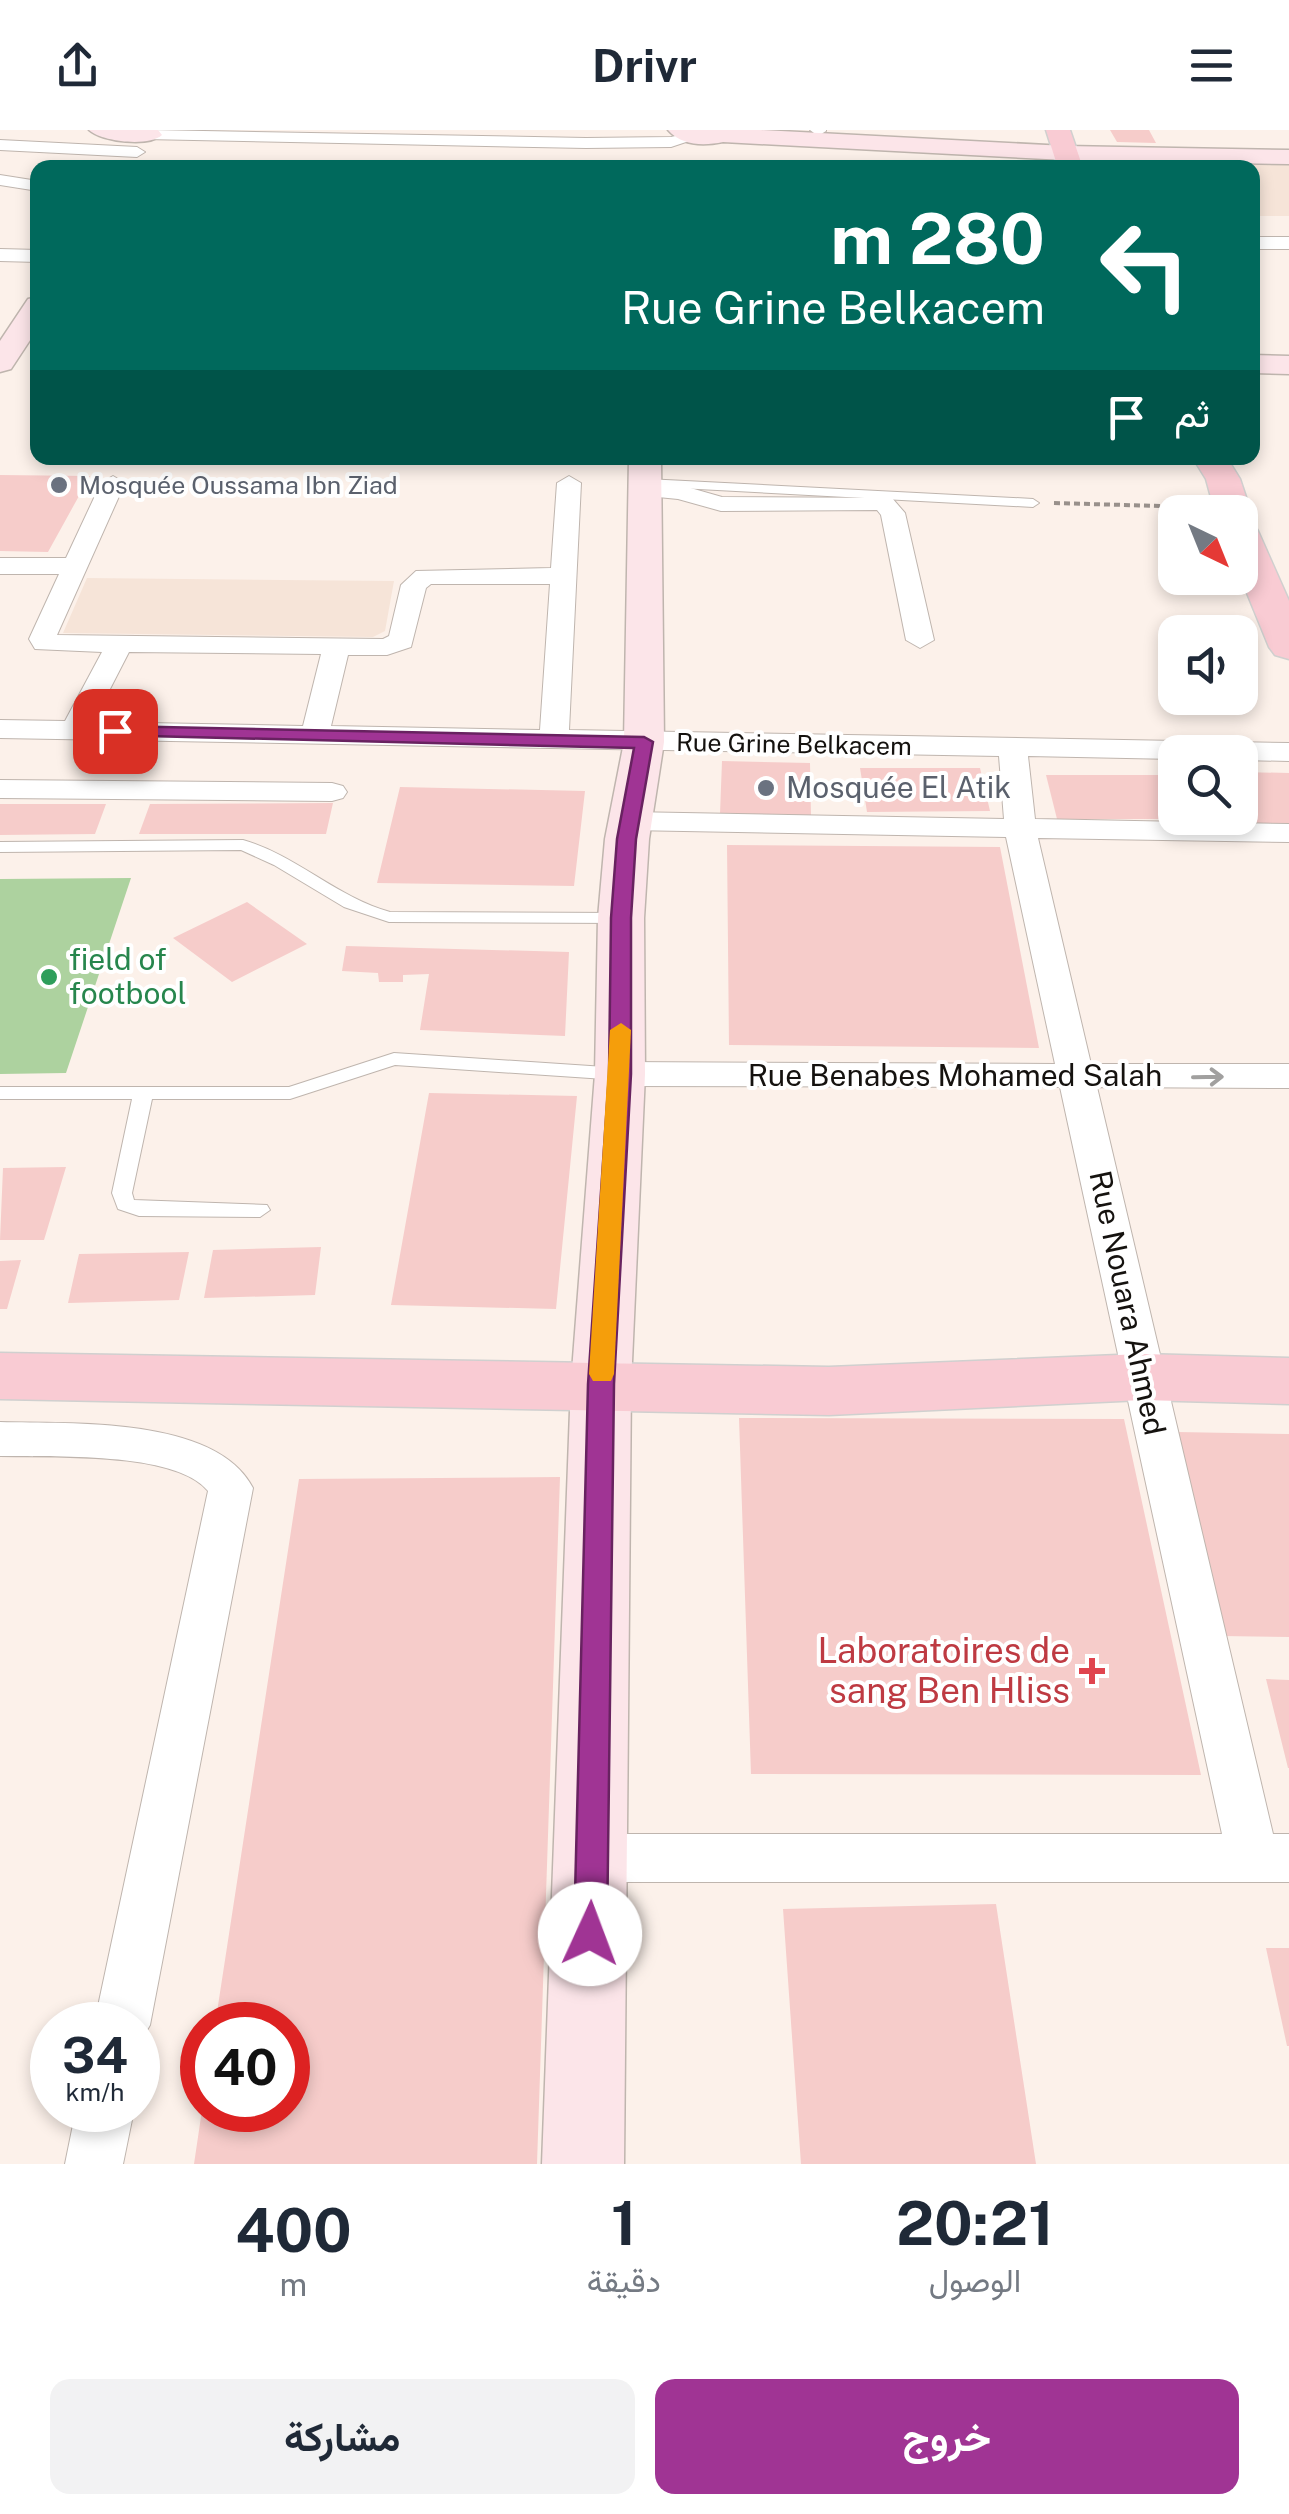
<!DOCTYPE html>
<html lang="ar">
<head>
<meta charset="utf-8">
<style>
  :root { --surface:#fff; --page:#f2f2f3; --text:#1f2937; --muted:#747a83; --accent:#a03494 }
  body { margin:0; font-family:"Public Sans",Vazirmatn,sans-serif; background:var(--page); color:var(--text); direction:rtl; height:100vh; display:flex; flex-direction:column; font-size:38px; white-space:nowrap }
  * { box-sizing:border-box; margin:0 }
  p { font-size:32px; color:var(--muted) }
  .icon { flex:none; width:55px; height:55px; fill:none; stroke:currentColor; stroke-width:2; stroke-linecap:round; stroke-linejoin:round }
  .map { position:relative; height:2034px; overflow:hidden; direction:ltr }
  .panel { display:flex; flex-direction:column; background:var(--surface); flex:1 }
  .panel>* { flex:none }
  .top-card { position:absolute; left:30px; top:30px; width:1230px; height:305px; border-radius:20px; box-shadow:0 5px 15px #0003; direction:rtl; background:#00695c; color:#fff; overflow:hidden }
  .needle { width:65px; rotate:137deg }
  .tools { position:absolute; left:1158px; top:365px; display:grid; gap:20px }
  .tools a { display:grid; place-items:center; width:100px; height:100px; border-radius:20px; background:var(--surface); box-shadow:0 5px 15px #0003; font-size:50px }
  .speed { position:absolute; left:30px; top:1872px; display:flex; gap:20px; font-size:50px; font-weight:700; text-align:center }
  .speed>* { display:grid; place-content:center; width:130px; height:130px; border-radius:50%; background:var(--surface); box-shadow:0 5px 15px #0003; line-height:1 }
  .speed small { font-size:25px; font-weight:400 }
  .speed .limit { border:15px solid #d22; background:#fff; color:#111 }
  .pin { position:absolute; display:grid; place-items:center; width:85px; height:85px; color:#fff; margin:-42px; border-radius:20px; box-shadow:0 5px 15px #0006 }
  .me { position:absolute; width:110px; margin:-55px; rotate:2deg; stroke-linejoin:round; filter:drop-shadow(0 0 8px #0008) }
  .turn { display:flex; align-items:center; gap:35px; height:210px; padding:0 50px; font-size:45px }
  .turn .icon { width:130px; height:130px; stroke-width:2.5 }
  .turn b { display:block; font-size:70px; line-height:85px }
  .then { display:flex; align-items:center; height:95px; padding:0 50px; background:#0003; gap:20px; font-size:38px }
  .eta { display:flex; justify-content:space-evenly; align-items:center; height:170px; text-align:center }
  .eta b { font-size:60px; font-weight:700; line-height:70px }
  .button { display:flex; gap:20px; margin-top:auto; padding:20px 50px }
  .button a { flex:1; height:115px; border-radius:20px; background:var(--accent); color:#fff; font-size:40px; font-weight:700; line-height:115px; text-align:center }
  .button a+a { background:var(--page); color:var(--text) }
  header { display:flex; justify-content:space-between; align-items:center; height:130px; padding:0 50px; background:var(--surface); font-size:45px; font-weight:700 }
  .map>svg:first-child { display:block }
</style>
</head>
<body>
<header><svg class="icon" aria-label="menu" viewBox="0 0 24 24"><path d="M4 6h16M4 12h16M4 18h16"/></svg>Drivr<svg class="icon" aria-label="share" viewBox="0 0 24 24"><path d="M12 15V3M7 8l5-5 5 5M5 13v7h14v-7"/></svg></header>
<div class="map">
<svg width="1289" height="2034" viewBox="0 0 1289 2034">
  <rect width="100%" height="100%" fill="#fcf1ea"/>
  <path fill="#f6e4d8" d="M1091 28 1223 33 1289 31V86H1253L1252 38 1095 37Z
    M87 448 394 451 385 501 373 507 63 503Z"/>
  <path fill="#add29f" d="M131 748 66 943 0 944V749Z"/>
  <path fill="#f6ccca" d="M1110 0H1149L1156 13 1117 12Z
    M0 345 90 346 48 422 0 421Z
    M722 631 810 633 811 686 720 684Z
    M860 638H980L990 681 867 682Z
    M1240 642 1289 643V695H1258Z
    M1046 645H1166L1175 670V689H1057Z
    M400 657 585 661 574 756 377 753Z
    M333 673 326 704H139L150 674Z
    M0 674H106L95 704 0 705Z
    M727 715 1000 717 1039 918 729 915Z
    M247 772 307 814 232 852 173 808Z
    M346 816 569 822 565 906 420 900 429 844 403 845V852H379L378 843 342 841Z
    M429 963 577 966 556 1179 391 1175Z
    M66 1037 44 1110H0L3 1038Z
    M321 1117 315 1165 204 1168 213 1120Z
    M189 1122 179 1170 68 1173 79 1124Z
    M21 1130 7 1179H0V1131Z
    M739 1288 1124 1289 1201 1645 751 1644Z
    M1178 1302 1289 1304V1507L1222 1506Z
    M560 1347 537 2034H194L202 1980H288V1895H215L299 1349Z
    M1266 1549 1289 1550V1638H1288Z
    M996 1774 1036 2034H801L783 1779Z
    M1266 1818H1289V1916H1287Z"/>
  <g fill="none" stroke-linecap="round" stroke-linejoin="round">
    <g stroke="#bfb5ae" stroke-width="2">
      <path id="lane" d="M646 349 1033 369 1039 373 1033 377 642 356V350Z
        M243 710C296 725 336 767 390 782L621 783 630 788 621 793 389 792 344 777 274 735 241 720 0 722V712Z
        M394 923 620 938 630 944 620 950 395 935 290 969H152L132 1063 134 1070 267 1075 270 1080 260 1087 139 1086 118 1079 112 1063 132 969H0V957H289Z"/>
    </g>
    <g stroke="#bfb5ae" stroke-width="2">
      <path id="street" d="M150 0 586 8 671 7 693 2 701 7 671 17 586 18 144 9 142 5Z
        M810 0H826V1L818 6Z
        M0 10 137 17 145 22 137 27 0 20Z
        M0 45 38 51V61L0 55Z
        M1252 107H1289V119H1252Z
        M0 119 38 120V132L0 131Z
        M113 346 125 353 57 505 383 509 389 506 401 455 416 441 551 438 557 353 569 346 581 353 569 600 1289 613V631L1240 630V622H1175V629L1028 626 1035 689 1289 694V712L1038 708 1091 934H1289V958L1097 957 1273 1704H1289V1752H593L575 1745 567 1728 575 1711 593 1704H1222L1060 957 620 956 607 952 602 944 607 936 620 932 1055 934 1006 707 630 700 619 698 615 691 619 684 630 682 1004 689 999 626 0 608V590L65 591 102 522 35 519 29 509 59 444H0V428H66L101 353ZM431 454H550L540 600 331 596 348 525H387L411 517 426 458ZM129 522 321 524 303 596 93 592Z
        M646 353 680 355 722 367 892 368 905 383 934 510 920 518 906 510 881 385 877 380 721 381 678 369 638 365 634 360Z
        M0 650 332 653 343 656 347 662 343 668 332 671 0 668Z
        M0 1292C71 1294 216 1286 253 1358L150 1895 138 1916V1895H94L208 1361C176 1321 49 1327 0 1326Z
        M76 1980H134L123 2034H65Z"/>
    </g>
    <g stroke="#bfb5ae" stroke-width="3">
      <path id="secondary" d="M89 0H158L162 5C149 17 102 12 89 0Z
        M668 0H761L1066 16 1289 20V34L1066 30 723 12C704 16 682 16 668 0Z
        M38 167V198L11 239 0 242V211L28 169Z
        M1252 225 1289 226V244L1252 243Z
        M629 328H661L664 612 649 709 644 788 645 944 631 1254 624 2034H542L571 1254 595 944 598 788 605 709 624 612Z"/>
    </g>
    <g stroke="#d0d0cf" stroke-width="3">
      <path id="primary" d="M1046 0H1070L1083 38H1058Z
        M1193 328H1227L1240 349 1251 382 1242 391 1253 393 1258 401 1289 471V529L1275 525 1269 517 1240 446V382H1215L1206 349Z
        M0 1223 829 1237 1142 1224 1289 1228V1274L1142 1270 829 1285 0 1269Z"/>
    </g>
    <path stroke="#98908b" stroke-width="4" stroke-dasharray="6 4" stroke-linecap="butt" d="M1054 373 1196 377"/>
    <use href="#lane" fill="#fff" fill-rule="evenodd"/>
    <use href="#street" fill="#fff" fill-rule="evenodd"/>
    <use href="#secondary" fill="#fce5e9" fill-rule="evenodd"/>
    <use href="#primary" fill="#f9cbd3" fill-rule="evenodd"/>
  </g>
  <defs><path id="oneway-shaft" d="M-6 0H5M1.5-3L5.5 0L1.5 3" fill="none" stroke-width="1.6" stroke-linecap="round" stroke-linejoin="round" transform="scale(2.5)"/></defs>
  <use stroke="#a1a09f" href="#oneway-shaft" transform="translate(1208 947) rotate(-1)"/>
  <path fill="#a03494" stroke="#682260" stroke-width="2.5" d="M115 596 644 607 653 612 636 709 631 788V944L614 1254 607 1804 602 1815 590 1820 579 1815 574 1804 588 1254 609 944 611 788 617 709 634 618 109 605V597Z"/>
  <path fill="#f59e0b" d="M621 893 631 900 614 1244 611 1251H593L589 1244 610 900Z"/>
  <g fill="#6b7280" stroke="#fff" stroke-width="4">
    <circle cx="59" cy="355" r="10"/>
    <circle cx="766" cy="658" r="10"/>
  </g>
  <circle fill="#2e9e5b" stroke="#fff" stroke-width="4" cx="49" cy="847" r="10"/>
  <path fill="#e0444e" stroke="#fff" stroke-width="4" d="M1087 1526h10v10h10v10h-10v10h-10v-10h-10v-10h10z"/>
  <g text-anchor="middle" stroke-width="8" stroke-linejoin="round" paint-order="stroke">
    <g font-size="25" fill="#5b616d" stroke="#fff" text-anchor="start">
      <text x="79" y="364">Mosquée Oussama Ibn Ziad</text>
    </g>
    <g font-size="25" fill="#15120f" stroke="#fff">
      <text transform="translate(794 614) rotate(1)" y="9">Rue Grine Belkacem</text>
    </g>
    <g font-size="30" fill="#5b616d" stroke="#fff" text-anchor="start">
      <text x="786" y="668">Mosquée El Atik</text>
    </g>
    <g font-size="30" fill="#27864d" stroke="#fff" text-anchor="start">
      <text x="69" y="840">field of<tspan x="69" dy="34">footbool</tspan></text>
    </g>
    <g font-size="30" fill="#15120f" stroke="#fff">
      <text x="955" y="956">Rue Benabes Mohamed Salah</text>
      <text transform="translate(1127 1173) rotate(78)" y="10">Rue Nouara Ahmed</text>
    </g>
    <g font-size="35" fill="#be3a42" stroke="#fff" text-anchor="end">
      <text x="1070" y="1533">Laboratoires de<tspan x="1070" dy="40">sang Ben Hliss</tspan></text>
    </g>
  </g>
</svg>
<div class="tools">
<a><svg class="needle" viewBox="-14 -14 28 28"><path d="M0-13l5 13h-10z" fill="#e53935"/><path d="M0 13l5-13h-10z" fill="#747a83"/></svg></a>
<a><svg class="icon" aria-label="sound" viewBox="0 0 24 24"><path d="M4 9h4l5-4v14l-5-4H4zM17 9q2 3 0 6"/></svg></a>
<a><svg class="icon" aria-label="search" viewBox="0 0 24 24"><circle cx="10" cy="10" r="6"/><path d="M15 15l6 6"/></svg></a>
</div>
<div class="speed"><div>34<small>km/h</small></div><div class="limit">40</div></div>
<div class="pin" style="left:115px;top:601px;background:#d93025"><svg class="icon" aria-label="arrive" viewBox="0 0 24 24"><path d="M6 21V4h12l-3 4 3 4H6"/></svg></div>
<svg class="me" style="left:590px;top:1804px" viewBox="-20 -20 40 40"><circle r="19" fill="#fff"/><path d="M0-13L10 11 0 6-10 11z" fill="#a03494"/></svg>
<div class="top-card">
<div class="turn"><svg class="icon" aria-label="left" viewBox="0 0 24 24"><path d="M17 20v-9H6M10 6l-5 5 5 5"/></svg><div><b>280 m</b>Rue Grine Belkacem</div></div>
<div class="then">ثم<svg class="icon" aria-label="arrive" viewBox="0 0 24 24"><path d="M6 21V4h12l-3 4 3 4H6"/></svg></div>
</div>
</div>
<section class="panel">
<div class="eta">
<div><b>20:21</b><p>الوصول</p></div>
<div><b>1</b><p>دقيقة</p></div>
<div><b>400</b><p>m</p></div>
</div>
<div class="button"><a>خروج</a><a>مشاركة</a></div>
</section>
</body>
</html>
